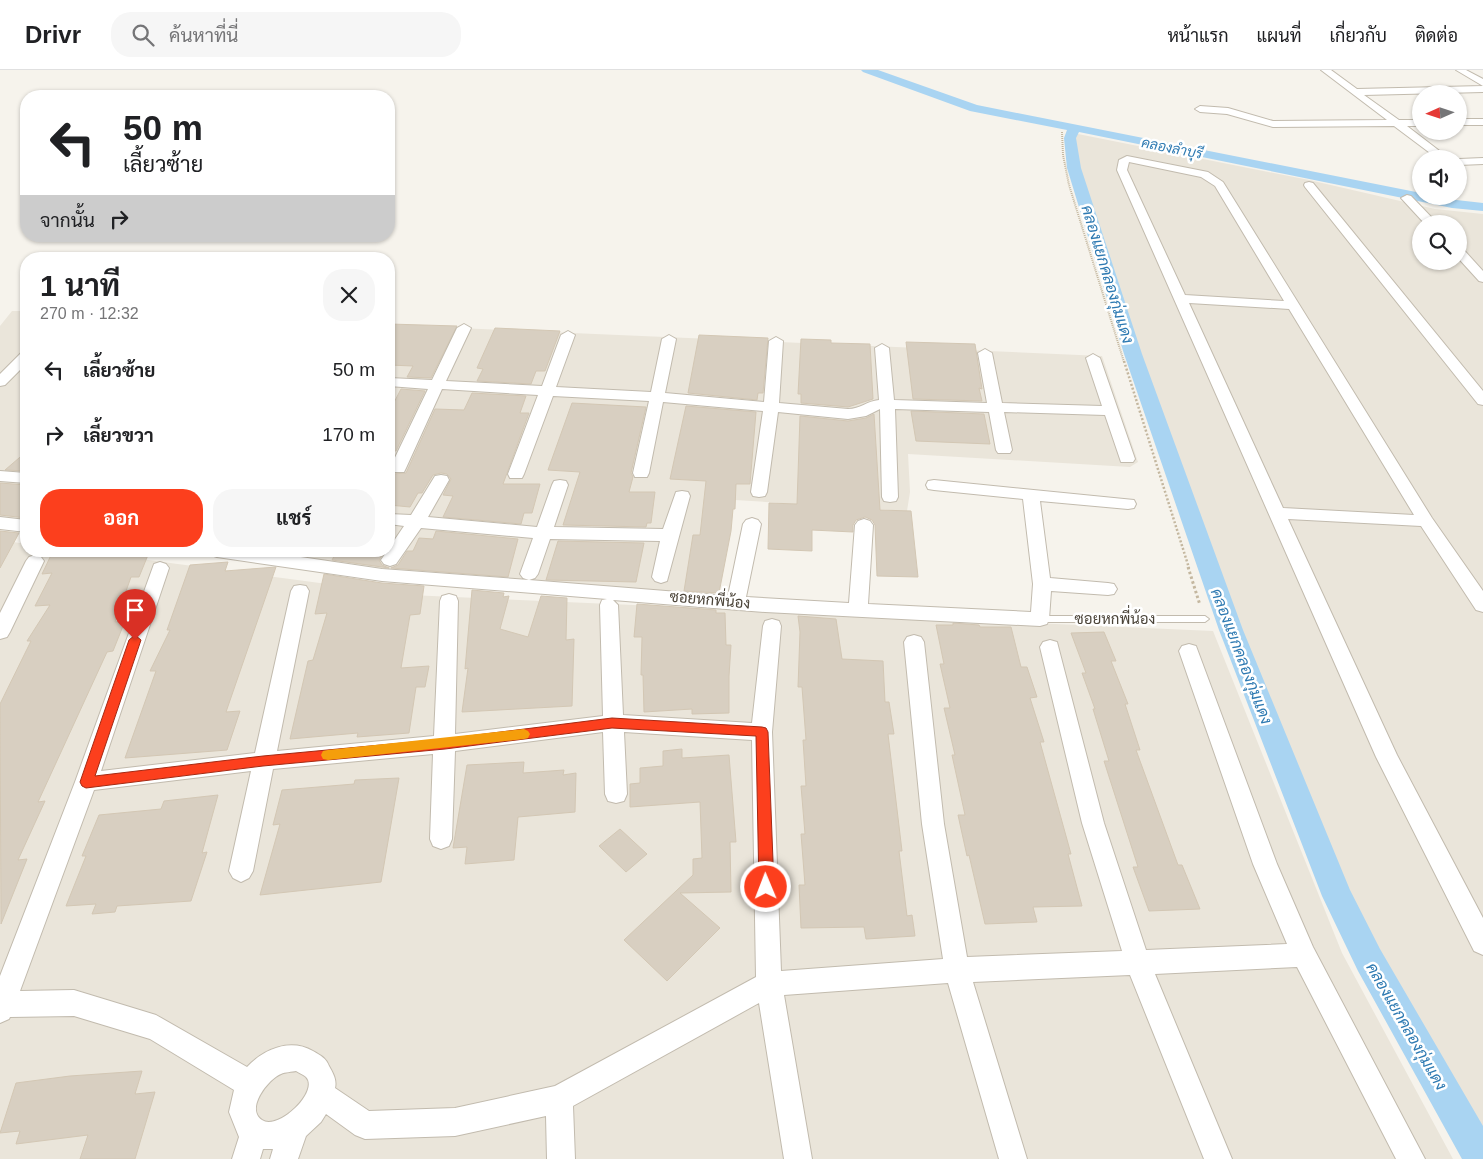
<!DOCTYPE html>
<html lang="th">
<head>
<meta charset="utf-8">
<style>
  :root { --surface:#fff; --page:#f6f6f6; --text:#202124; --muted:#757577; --line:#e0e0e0; --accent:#fc3f1d }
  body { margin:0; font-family:Helvetica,Sarabun,sans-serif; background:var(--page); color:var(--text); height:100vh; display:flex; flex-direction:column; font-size:19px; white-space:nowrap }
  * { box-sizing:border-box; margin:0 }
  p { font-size:16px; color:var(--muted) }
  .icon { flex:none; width:28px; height:28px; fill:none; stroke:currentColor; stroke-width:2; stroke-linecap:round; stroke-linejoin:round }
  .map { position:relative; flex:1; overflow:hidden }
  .panel { position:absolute; left:20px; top:182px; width:375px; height:305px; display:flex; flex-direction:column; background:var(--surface); border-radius:20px; box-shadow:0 1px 4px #0004 }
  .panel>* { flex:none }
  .hud { position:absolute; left:20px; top:20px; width:375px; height:152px; border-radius:20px; box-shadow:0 1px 4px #0004; background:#fff; color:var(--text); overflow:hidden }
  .needle { width:32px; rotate:267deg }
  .tools { position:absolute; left:1412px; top:15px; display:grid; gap:10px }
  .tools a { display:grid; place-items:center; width:55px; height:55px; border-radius:50%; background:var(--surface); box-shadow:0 1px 4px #0004; font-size:25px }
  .pin { position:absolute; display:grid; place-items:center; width:42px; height:42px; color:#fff; margin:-51px -21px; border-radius:50% 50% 50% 0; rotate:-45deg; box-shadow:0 0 5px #0007 }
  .pin .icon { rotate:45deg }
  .me { position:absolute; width:55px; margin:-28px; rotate:359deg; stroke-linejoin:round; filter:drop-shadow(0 0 4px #0008) }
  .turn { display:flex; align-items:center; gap:18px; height:105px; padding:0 20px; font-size:22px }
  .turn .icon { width:65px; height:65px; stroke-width:2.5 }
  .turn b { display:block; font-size:35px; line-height:42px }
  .then { display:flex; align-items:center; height:48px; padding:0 20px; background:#0003; gap:10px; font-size:19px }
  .round { display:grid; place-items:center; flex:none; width:52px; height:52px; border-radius:20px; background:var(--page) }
  .head { display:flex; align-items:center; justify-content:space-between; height:85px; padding:0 20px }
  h1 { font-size:30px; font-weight:700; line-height:38px }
  .cta { display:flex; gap:10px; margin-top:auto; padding:10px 20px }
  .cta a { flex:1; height:58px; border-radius:20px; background:var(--accent); color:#fff; font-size:20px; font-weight:700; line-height:58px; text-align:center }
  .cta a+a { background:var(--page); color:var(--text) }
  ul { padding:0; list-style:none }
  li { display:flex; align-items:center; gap:15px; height:65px; padding:0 20px }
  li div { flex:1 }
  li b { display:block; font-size:19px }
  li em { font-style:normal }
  header { display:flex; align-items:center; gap:30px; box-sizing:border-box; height:70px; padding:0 25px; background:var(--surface); border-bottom:1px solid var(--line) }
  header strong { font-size:24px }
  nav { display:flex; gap:28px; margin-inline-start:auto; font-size:18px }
  .search { width:350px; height:45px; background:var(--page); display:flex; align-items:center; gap:12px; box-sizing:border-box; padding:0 18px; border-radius:20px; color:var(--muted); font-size:19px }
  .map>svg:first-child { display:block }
</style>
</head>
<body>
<header>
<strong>Drivr</strong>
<div class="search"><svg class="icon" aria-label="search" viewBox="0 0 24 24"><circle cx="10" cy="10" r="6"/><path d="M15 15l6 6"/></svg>ค้นหาที่นี่</div>
<nav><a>หน้าแรก</a><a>แผนที่</a><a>เกี่ยวกับ</a><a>ติดต่อ</a></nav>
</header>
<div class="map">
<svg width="1483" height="1089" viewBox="0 0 1483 1089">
  <rect width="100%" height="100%" fill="#f6f3ec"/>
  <path fill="#eae5da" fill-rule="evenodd" d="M1073 63 1309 110 1435 139 1483 144V1089L1369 890 1337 826 1231 560 1133 284 1074 98 1070 68ZM1421 154H1459V191H1421Z
    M12 241H26V452L0 448V256Z
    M389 255 1102 286 1138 392 1130 397 908 384 910 422 907 441 735 430 714 525 374 499 249 481H389Z
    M0 470 26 474V481H81L410 525 1213 561 1342 883 1453 1089H0Z"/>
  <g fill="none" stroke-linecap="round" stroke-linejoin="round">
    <path fill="#a9d4f2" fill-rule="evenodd" d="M861 0H878L977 35 1421 123V126L1483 133V141L1452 138 1079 62 1076 68 1081 98 1142 284 1243 560 1350 820 1380 879 1483 1056V1089H1462L1358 901 1322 826 1219 560 1124 284 1067 98 1064 68 1067 60 970 41 863 2Z"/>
  </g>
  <path fill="#d8cfc1" stroke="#d3c7b4" d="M389 254 457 256 431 308 407 307 413 296 389 295Z
    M495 258 560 261 545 301H536L531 314 477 311 483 299 477 298Z
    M699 265 768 268 763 323H758L757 330 688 323Z
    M801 269 831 270V273L870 274 873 329 848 337 801 333V324H798Z
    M906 272 975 274 982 319 979 318 982 331 913 329Z
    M401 319 425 321 396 381 389 380V342Z
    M472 323 526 326 520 343H529L503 414H540L532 443H524L521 454 443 447 453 426 443 425 451 409 447 404 441 403 433 405 422 423H418L410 437 389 435V411L393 404 406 403 435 339 464 340Z
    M572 333 646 337 631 403 633 407 629 422H655L651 453H647L646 457 563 455 580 402 548 400Z
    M686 336 756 342 750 414H736L735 439H733L731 461 719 523 684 521 693 465H700L706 411 670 409Z
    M911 341 984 344 990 374 916 371Z
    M874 344 880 440 911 441 918 507 877 506 875 455 872 450 865 447 856 450 853 455V462L812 460V481L768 479 769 433 797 434 800 346 848 351 866 348Z
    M26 382V401L5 400Z
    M0 413 26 415V448L0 445Z
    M0 461 19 463 0 498Z
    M436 461 518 469 508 507 391 498 398 495 407 481H413L419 468 433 469Z
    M558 471 644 473 636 512 546 510Z
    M53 481H134L132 486 148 485 139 507H131L115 552 125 551 113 581 107 582 38 732 45 731 18 790 27 789 1 854 0 634 31 571H27L50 535 35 536 52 503 42 504Z
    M337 481H385L379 490 382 495 389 498 332 490Z
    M228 492 225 501 276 497 226 642 240 641 227 680 125 688 156 601H150L170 560H167L190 495Z
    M324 504 382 513 424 516 420 544 410 545 401 598 429 596 425 617H416L409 663 357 667 358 663 290 669 308 591 313 590 327 543 315 544Z
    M472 520 504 523 503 527 509 526 500 559 528 567 541 526 567 528 566 570 574 569 572 636 462 642 468 598 465 599Z
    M637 534 716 540V543H725L726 575H731L729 606V643L692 644V639L644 642 643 605H641L642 567H634Z
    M798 546 836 549 842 589 883 591 885 632H889L894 664H888L902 781H899L907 846 912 845 915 866 866 869 864 857 801 858 799 815H805L801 764H805L801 716H806L803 670H806L802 617H798L800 562Z
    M953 553 979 555 980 557H1011L1021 597H1027L1037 627 1030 628 1044 672H1040L1071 784H1068L1082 836 1033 837 1037 852 985 854 969 785 967 786 958 745H965L952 685H955L944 638H950L940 594H944L936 555H953Z
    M1104 562 1116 591H1111L1128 634H1125L1140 680H1136L1178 795H1182L1200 839 1149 841 1133 797H1138L1104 691H1109L1093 639H1095L1082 603H1086L1071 563Z
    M682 679V688L729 685 736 772H730L731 822 680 823 720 858 667 911 624 870 693 805V789L702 788 700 732 630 737V714L640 713V698L663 696V681Z
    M524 692 523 703 564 700 563 705 576 703 575 742 518 747 514 790 465 794 467 777 453 778 467 695Z
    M399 708 381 812 260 825 280 754 273 755 282 720 354 714 355 710Z
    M218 725 202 783 207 782 191 831 117 836 115 842 92 844 96 834 66 836 86 786H82L99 745 161 739 164 731Z
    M620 759 647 784 626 802 599 776Z
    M142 1001 135 1024 155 1022 135 1089H80L88 1065 16 1074 20 1061 0 1063 16 1013 70 1006Z"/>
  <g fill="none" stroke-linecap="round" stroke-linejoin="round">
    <g stroke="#c2bbae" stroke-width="2">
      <path id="service" d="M1040 546H1205L1209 549 1205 552H1040L1036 549Z"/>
    </g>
    <g stroke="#c2bbae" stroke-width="2">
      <path id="minor" d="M1321 0H1331L1357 19 1483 16V22L1364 25 1399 50H1421V56H1407L1450 89H1438L1394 56 1273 57 1227 44 1200 42 1195 39 1200 36 1228 38 1273 51 1387 50Z
        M1456 0H1466L1483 9V16Z
        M1459 49H1483V55H1459Z
        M1127 86 1208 102 1223 112 1432 448 1483 521V542L1476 540 1421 456 1288 449 1397 685 1483 848V885L1474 881 1376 687 1117 100 1119 90ZM1129 92 1201 107 1215 116 1284 231 1185 225 1127 100ZM1189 233 1289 239 1414 445 1283 438Z
        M1483 88V94L1459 95V89Z
        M1309 112 1313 113 1483 321V335L1478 334 1305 117 1304 115 1305 113Z
        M1407 125 1411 126 1438 154H1425L1401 128Z
        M1459 178 1463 179 1483 201V212L1479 211 1459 189Z
        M464 254 471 258 446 311 542 316 561 265 568 261 575 265 556 317 651 322 662 269 669 265 676 269 665 323 764 332 769 271 776 267 783 271 779 333 848 339C860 339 867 331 879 330L875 278 882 274 889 278 894 330 987 333 978 283 985 279 992 283 1002 333 1102 336 1086 288 1093 284 1100 288 1135 389 1133 392H1121L1105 345 1004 342 1012 380 1010 383H998L996 380 989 342 895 339 898 427 896 431 890 432 884 431 882 427 880 339 866 346 848 349 778 342 767 422 765 426 759 427 753 426 751 422 763 341 663 332 649 403 647 407H635L633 403 649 331 553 326 524 404 522 408H510L508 404 538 325 442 319 406 398 404 402H392L390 398 428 319 389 316V308L432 310 457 258Z
        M26 282V294L5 315 0 316V304L21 283Z
        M0 401 26 403V413L0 411Z
        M441 405 447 406 449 410 428 447 537 457 552 415 554 411 560 410 566 411 568 415 554 457 663 459 676 422 682 421 688 422 690 426 667 511 661 513 655 511 652 507 660 471 550 469 538 504 535 508 529 510 728 526 743 454 746 450 752 448 758 450 761 454 746 527 849 533 855 455 858 451 864 449 870 451 873 455 868 534 1031 542 1033 514 1023 429 934 420 928 419 926 415 928 411 934 410 1134 430 1136 434 1134 438 1128 439 1040 431 1050 508 1108 513 1114 514 1117 519 1114 524 1108 525 1051 521 1049 549 1047 554 1040 556 765 542 613 530 618 535 623 645 752 653 763 556 765 551 772 549 779 551 781 556 772 662 781 901 943 889 922 754 904 572 907 567 914 565 921 567 924 572 944 754 967 887 1122 881 1082 753 1040 577 1043 572 1050 570 1057 572 1104 753 1146 880 1287 874 1253 794 1179 581 1182 576 1189 574 1196 576 1277 794 1313 877 1425 1089H1396L1297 897 1155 904 1232 1089H1204L1130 905 973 912 1027 1089H999L948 913 784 925 812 1089H784L759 933 573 1036 575 1089H547L546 1046 455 1066 365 1069 355 1065 326 1044 321 1052 306 1066 298 1089H270L273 1079H263L260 1089H232L239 1067 229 1042 234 1020 150 969 74 946 10 947 9 949 0 953V906L75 712 154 494 160 492 166 494 169 498 101 701 255 683 291 521 294 516 300 515 306 516 309 521 277 681 434 666 440 531 442 526 449 524 456 526 458 531 455 664 603 646 600 535 602 530 607 529 382 511 217 487 211 485 208 481H260L382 499 529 510 523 508 520 504 533 468 421 458 396 494 390 496 384 494 381 490 404 456 389 454V444L411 445 435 406ZM603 662 605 724 608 731 616 733 624 731 627 724 624 662 752 670 756 907 555 1016 455 1038 369 1041 335 1018C337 1010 333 1003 329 996 326 988 321 986 313 981 290 968 264 979 247 997L156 945 74 920 20 921 94 720 251 701 229 801 233 808 241 812 249 808 253 801 273 699 433 684 430 769 433 776 441 779 449 776 452 769 455 681ZM296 1001C299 1003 304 1005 306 1007 320 1021 278 1061 262 1050 245 1039 268 1009 281 1004 285 1002 292 1002 296 1001Z
        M0 447 26 450V462L0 459Z
        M35 485 41 487 44 491 10 562 7 567 0 569V543L26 491 29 487Z"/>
    </g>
    <path stroke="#c4b79f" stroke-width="2" stroke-dasharray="1 1" stroke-linecap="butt" d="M1062 62 1063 85 1069 115 1124 292"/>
    <path stroke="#c4b79f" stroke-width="2.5" stroke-dasharray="2 2" stroke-linecap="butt" d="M1124 291 1189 498"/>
    <path stroke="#c4b79f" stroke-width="3" stroke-dasharray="2.5 2.5" stroke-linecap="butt" d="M1188 497 1200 535"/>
    <use href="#service" fill="#fff" fill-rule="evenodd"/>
    <use href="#minor" fill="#fff" fill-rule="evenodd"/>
  </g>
  <path fill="#fc3f1d" stroke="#a42913" d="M135 565 141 570 95 706 263 686 445 669 612 648 762 657 766 658 768 662 774 817 771 822 766 824 761 822 759 817 756 666 612 658 445 679 263 696 86 718 82 716 80 712 129 570Z"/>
  <path fill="#f59e0b" d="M524 659 528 661 530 664 528 668 524 669 328 690 323 689 321 685 323 681 328 680Z"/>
  <g text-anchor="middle" stroke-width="5" stroke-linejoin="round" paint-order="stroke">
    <g font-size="14" font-style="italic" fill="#2e7ab2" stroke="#fff">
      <text transform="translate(1172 78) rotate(11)" y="5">คลองลำบุรี</text>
    </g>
    <g font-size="15" fill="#4b4439" stroke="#fff">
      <text transform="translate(710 530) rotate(5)" y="5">ซอยหกพี่น้อง</text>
      <text x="1115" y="554">ซอยหกพี่น้อง</text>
    </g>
    <g font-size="16" font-style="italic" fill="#2e7ab2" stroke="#fff">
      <text transform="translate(1108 204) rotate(73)" y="6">คลองแยกคลองกุ่มแดง</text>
      <text transform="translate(1242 586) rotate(69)" y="6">คลองแยกคลองกุ่มแดง</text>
      <text transform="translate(1407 956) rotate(60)" y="6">คลองแยกคลองกุ่มแดง</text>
    </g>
  </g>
</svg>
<div class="tools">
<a><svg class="needle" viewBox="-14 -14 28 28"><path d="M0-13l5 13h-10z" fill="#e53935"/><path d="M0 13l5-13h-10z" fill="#757577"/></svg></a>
<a><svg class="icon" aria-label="sound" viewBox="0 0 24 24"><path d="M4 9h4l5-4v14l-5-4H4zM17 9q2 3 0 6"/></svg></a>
<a><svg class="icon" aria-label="search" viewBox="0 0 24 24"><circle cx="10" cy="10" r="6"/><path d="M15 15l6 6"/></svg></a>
</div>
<div class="pin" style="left:135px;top:570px;background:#d93025"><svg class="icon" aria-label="arrive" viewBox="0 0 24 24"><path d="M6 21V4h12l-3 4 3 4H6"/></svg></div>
<svg class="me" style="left:766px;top:817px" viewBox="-20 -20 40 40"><circle r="17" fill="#fc3f1d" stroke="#fff" stroke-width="3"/><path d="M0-11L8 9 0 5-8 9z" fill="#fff"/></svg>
<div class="hud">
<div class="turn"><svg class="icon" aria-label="left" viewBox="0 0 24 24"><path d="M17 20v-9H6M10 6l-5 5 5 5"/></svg><div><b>50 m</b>เลี้ยวซ้าย</div></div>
<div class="then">จากนั้น<svg class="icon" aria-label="right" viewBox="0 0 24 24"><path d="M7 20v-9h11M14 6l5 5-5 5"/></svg></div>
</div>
<section class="panel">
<div class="head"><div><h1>1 นาที</h1><p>270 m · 12:32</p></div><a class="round"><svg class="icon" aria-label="close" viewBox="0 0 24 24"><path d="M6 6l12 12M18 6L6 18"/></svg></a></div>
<ul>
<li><svg class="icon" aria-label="left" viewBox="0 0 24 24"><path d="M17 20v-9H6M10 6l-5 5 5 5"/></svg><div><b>เลี้ยวซ้าย</b></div><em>50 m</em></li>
<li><svg class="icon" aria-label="right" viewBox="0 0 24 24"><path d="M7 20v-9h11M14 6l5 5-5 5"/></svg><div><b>เลี้ยวขวา</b></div><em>170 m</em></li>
</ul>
<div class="cta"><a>ออก</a><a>แชร์</a></div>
</section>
</div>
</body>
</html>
